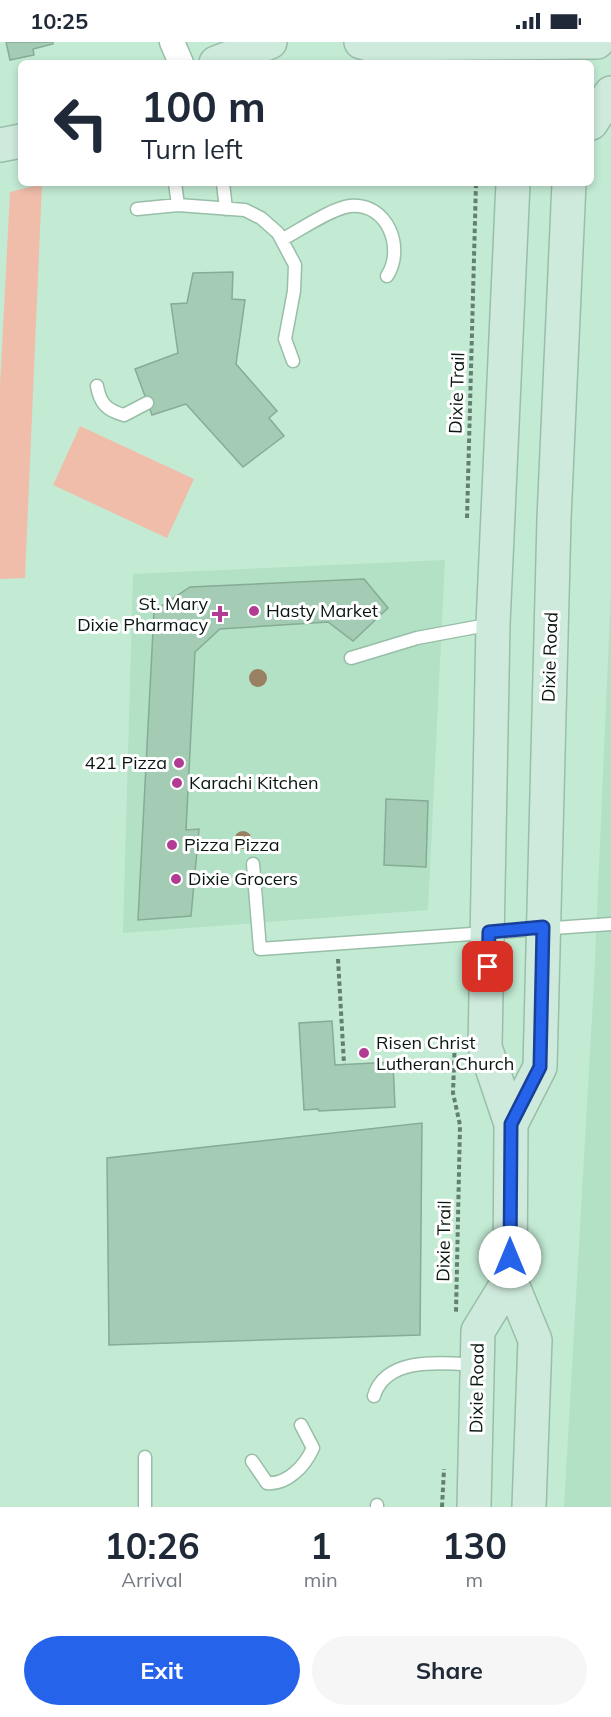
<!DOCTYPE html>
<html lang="en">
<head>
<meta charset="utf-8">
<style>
  :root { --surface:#fff; --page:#f6f6f7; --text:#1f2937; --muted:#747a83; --accent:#2563eb }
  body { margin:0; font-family:Mulish,sans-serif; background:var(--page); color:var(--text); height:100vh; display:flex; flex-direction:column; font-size:22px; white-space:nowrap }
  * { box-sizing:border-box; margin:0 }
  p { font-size:20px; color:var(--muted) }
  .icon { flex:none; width:33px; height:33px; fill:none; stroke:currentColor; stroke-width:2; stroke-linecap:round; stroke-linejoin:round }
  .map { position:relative; height:1465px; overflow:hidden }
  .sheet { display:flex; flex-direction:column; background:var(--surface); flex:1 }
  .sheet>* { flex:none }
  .banner { position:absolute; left:18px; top:18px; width:576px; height:126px; border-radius:9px; box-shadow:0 3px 9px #0003; background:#fff; color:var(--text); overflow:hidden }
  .pin { position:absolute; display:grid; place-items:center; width:51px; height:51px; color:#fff; margin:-26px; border-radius:12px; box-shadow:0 3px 9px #0006 }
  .me { position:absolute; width:66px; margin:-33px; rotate:0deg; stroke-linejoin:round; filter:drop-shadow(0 0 4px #0008) }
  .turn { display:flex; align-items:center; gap:21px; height:126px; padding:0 24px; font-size:27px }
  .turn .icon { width:78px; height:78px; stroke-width:2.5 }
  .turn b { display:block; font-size:42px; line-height:51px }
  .eta { display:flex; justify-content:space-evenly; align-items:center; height:102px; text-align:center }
  .eta b { font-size:36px; font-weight:700; line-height:42px }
  .action { display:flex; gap:12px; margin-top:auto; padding:12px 24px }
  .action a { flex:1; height:69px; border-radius:36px; background:var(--accent); color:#fff; font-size:24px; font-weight:700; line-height:69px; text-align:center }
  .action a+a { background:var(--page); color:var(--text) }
  .status { display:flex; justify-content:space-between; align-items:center; height:42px; padding:0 30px; background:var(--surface); direction:ltr }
  .status svg { height:16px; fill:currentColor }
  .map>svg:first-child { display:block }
</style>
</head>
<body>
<div class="status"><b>10:25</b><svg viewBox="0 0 49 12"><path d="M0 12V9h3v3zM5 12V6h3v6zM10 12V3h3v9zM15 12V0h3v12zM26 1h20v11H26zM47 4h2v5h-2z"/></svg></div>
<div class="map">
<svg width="611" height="1465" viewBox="0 0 611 1465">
  <rect width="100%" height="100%" fill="#c3ebd4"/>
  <path fill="#b2e1c6" d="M445 518 428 868 123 891 133 532Z
    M611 546V1465H564L594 940Z"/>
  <path fill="#f1bdab" d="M42 142 25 536 0 537V344L10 150Z
    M80 384 194 437 167 496 53 443Z"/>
  <path fill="#a4cbb4" stroke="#86ab96" stroke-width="1.5" d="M6 0H53V2L33 7 34 13 10 18Z
    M233 230 232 257 245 258 236 322 277 369 269 376 284 394 243 425 186 362 152 373 135 327 178 311 171 262 187 261 193 231Z
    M364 537 388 566 353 599 328 580 220 587 195 610 186 788 199 787 191 874 138 878 154 569 190 545Z
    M386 757 428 759 426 825 384 823Z
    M332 979 335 1023 393 1020 395 1065 319 1069 318 1067 304 1068 299 981Z
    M422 1081 420 1293 109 1303 107 1116Z"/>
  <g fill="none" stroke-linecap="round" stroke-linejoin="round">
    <g stroke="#98bea8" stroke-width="15">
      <path id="lane" d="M175 141 178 163
        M223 141 226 167
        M137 167 178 163 245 168 261 176 278 191 295 223 294 249 285 297 293 319
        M283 197C300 188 332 166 350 164 388 160 405 207 387 234
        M97 344C100 361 106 368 124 373L147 361
        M351 616 417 596 492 582
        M253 822 260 907 611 882
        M374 1354C386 1313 446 1321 477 1323
        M145 1415V1465
        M252 1419 267 1441C287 1443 305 1424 313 1406L301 1383
        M377 1463V1465"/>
    </g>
    <g stroke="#98bea8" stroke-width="27">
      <path id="street" d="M172 0 181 21"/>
    </g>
    <g stroke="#98bea8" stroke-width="36">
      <path id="secondary" d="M361 0 368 2 597 0
        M216 21 270 0
        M591 81 611 51
        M0 103 21 99
        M513 141 493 582 485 1005 511 1082 510 1237 535 1298 529 1465
        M511 1082 540 1025 554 477 569 141
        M474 1465 478 1289 510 1237"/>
    </g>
    <path stroke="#647f70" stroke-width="4" stroke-dasharray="4.5 3" stroke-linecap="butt" d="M467 476 476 141
      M338 917 344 1022
      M455 996 453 1051 460 1083 456 1270
      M442 1465 444 1427"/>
    <use href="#lane" stroke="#fff" stroke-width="12"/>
    <use href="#street" stroke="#fff" stroke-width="24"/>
    <use href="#secondary" stroke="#ceeadc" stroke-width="33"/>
  </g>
  <g fill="#998063">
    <circle cx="258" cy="636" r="9"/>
    <circle cx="243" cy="798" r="9"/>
  </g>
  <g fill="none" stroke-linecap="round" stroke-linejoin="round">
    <g stroke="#184099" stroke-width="15">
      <path id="route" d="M488 925 489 890 543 885 540 1025 511 1082 510 1215"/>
    </g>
    <use href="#route" stroke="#2563eb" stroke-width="10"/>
  </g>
  <g fill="#b23c93" stroke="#fff" stroke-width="2">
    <circle cx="254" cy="569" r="6"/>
    <path d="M217 563h6v6h6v6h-6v6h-6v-6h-6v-6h6z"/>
    <circle cx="179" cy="721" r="6"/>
    <circle cx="177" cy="741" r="6"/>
    <circle cx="172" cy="803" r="6"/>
    <circle cx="176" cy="837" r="6"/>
    <circle cx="364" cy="1011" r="6"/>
  </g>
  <g text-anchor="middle" stroke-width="6" stroke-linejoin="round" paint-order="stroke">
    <g font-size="18" fill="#091710" stroke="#fff">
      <text transform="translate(457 351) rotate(-88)" y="6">Dixie Trail</text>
      <text transform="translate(550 615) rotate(-88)" y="6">Dixie Road</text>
      <text transform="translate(444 1199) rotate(-89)" y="6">Dixie Trail</text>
      <text transform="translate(477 1346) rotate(-89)" y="6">Dixie Road</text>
    </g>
    <g font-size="18" fill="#091710" stroke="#fff" text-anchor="start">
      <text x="208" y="568" text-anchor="end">St. Mary<tspan x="208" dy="21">Dixie Pharmacy</tspan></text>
      <text x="266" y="575">Hasty Market</text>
      <text x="167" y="727" text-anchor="end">421 Pizza</text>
      <text x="189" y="747">Karachi Kitchen</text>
      <text x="184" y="809">Pizza Pizza</text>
      <text x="188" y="843">Dixie Grocers</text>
      <text x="376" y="1007">Risen Christ<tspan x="376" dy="21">Lutheran Church</tspan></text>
    </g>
  </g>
</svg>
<div class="pin" style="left:488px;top:925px;background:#d93025"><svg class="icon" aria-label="arrive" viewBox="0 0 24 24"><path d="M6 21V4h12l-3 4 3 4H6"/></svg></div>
<svg class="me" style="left:510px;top:1215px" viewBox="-20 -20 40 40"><circle r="19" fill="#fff"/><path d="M0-13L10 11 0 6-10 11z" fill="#2563eb"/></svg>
<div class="banner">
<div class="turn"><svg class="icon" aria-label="left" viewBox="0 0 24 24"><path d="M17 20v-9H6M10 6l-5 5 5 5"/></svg><div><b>100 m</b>Turn left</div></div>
</div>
</div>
<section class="sheet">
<div class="eta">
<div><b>10:26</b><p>Arrival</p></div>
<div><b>1</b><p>min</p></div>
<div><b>130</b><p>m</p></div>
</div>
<div class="action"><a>Exit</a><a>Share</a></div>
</section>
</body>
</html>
